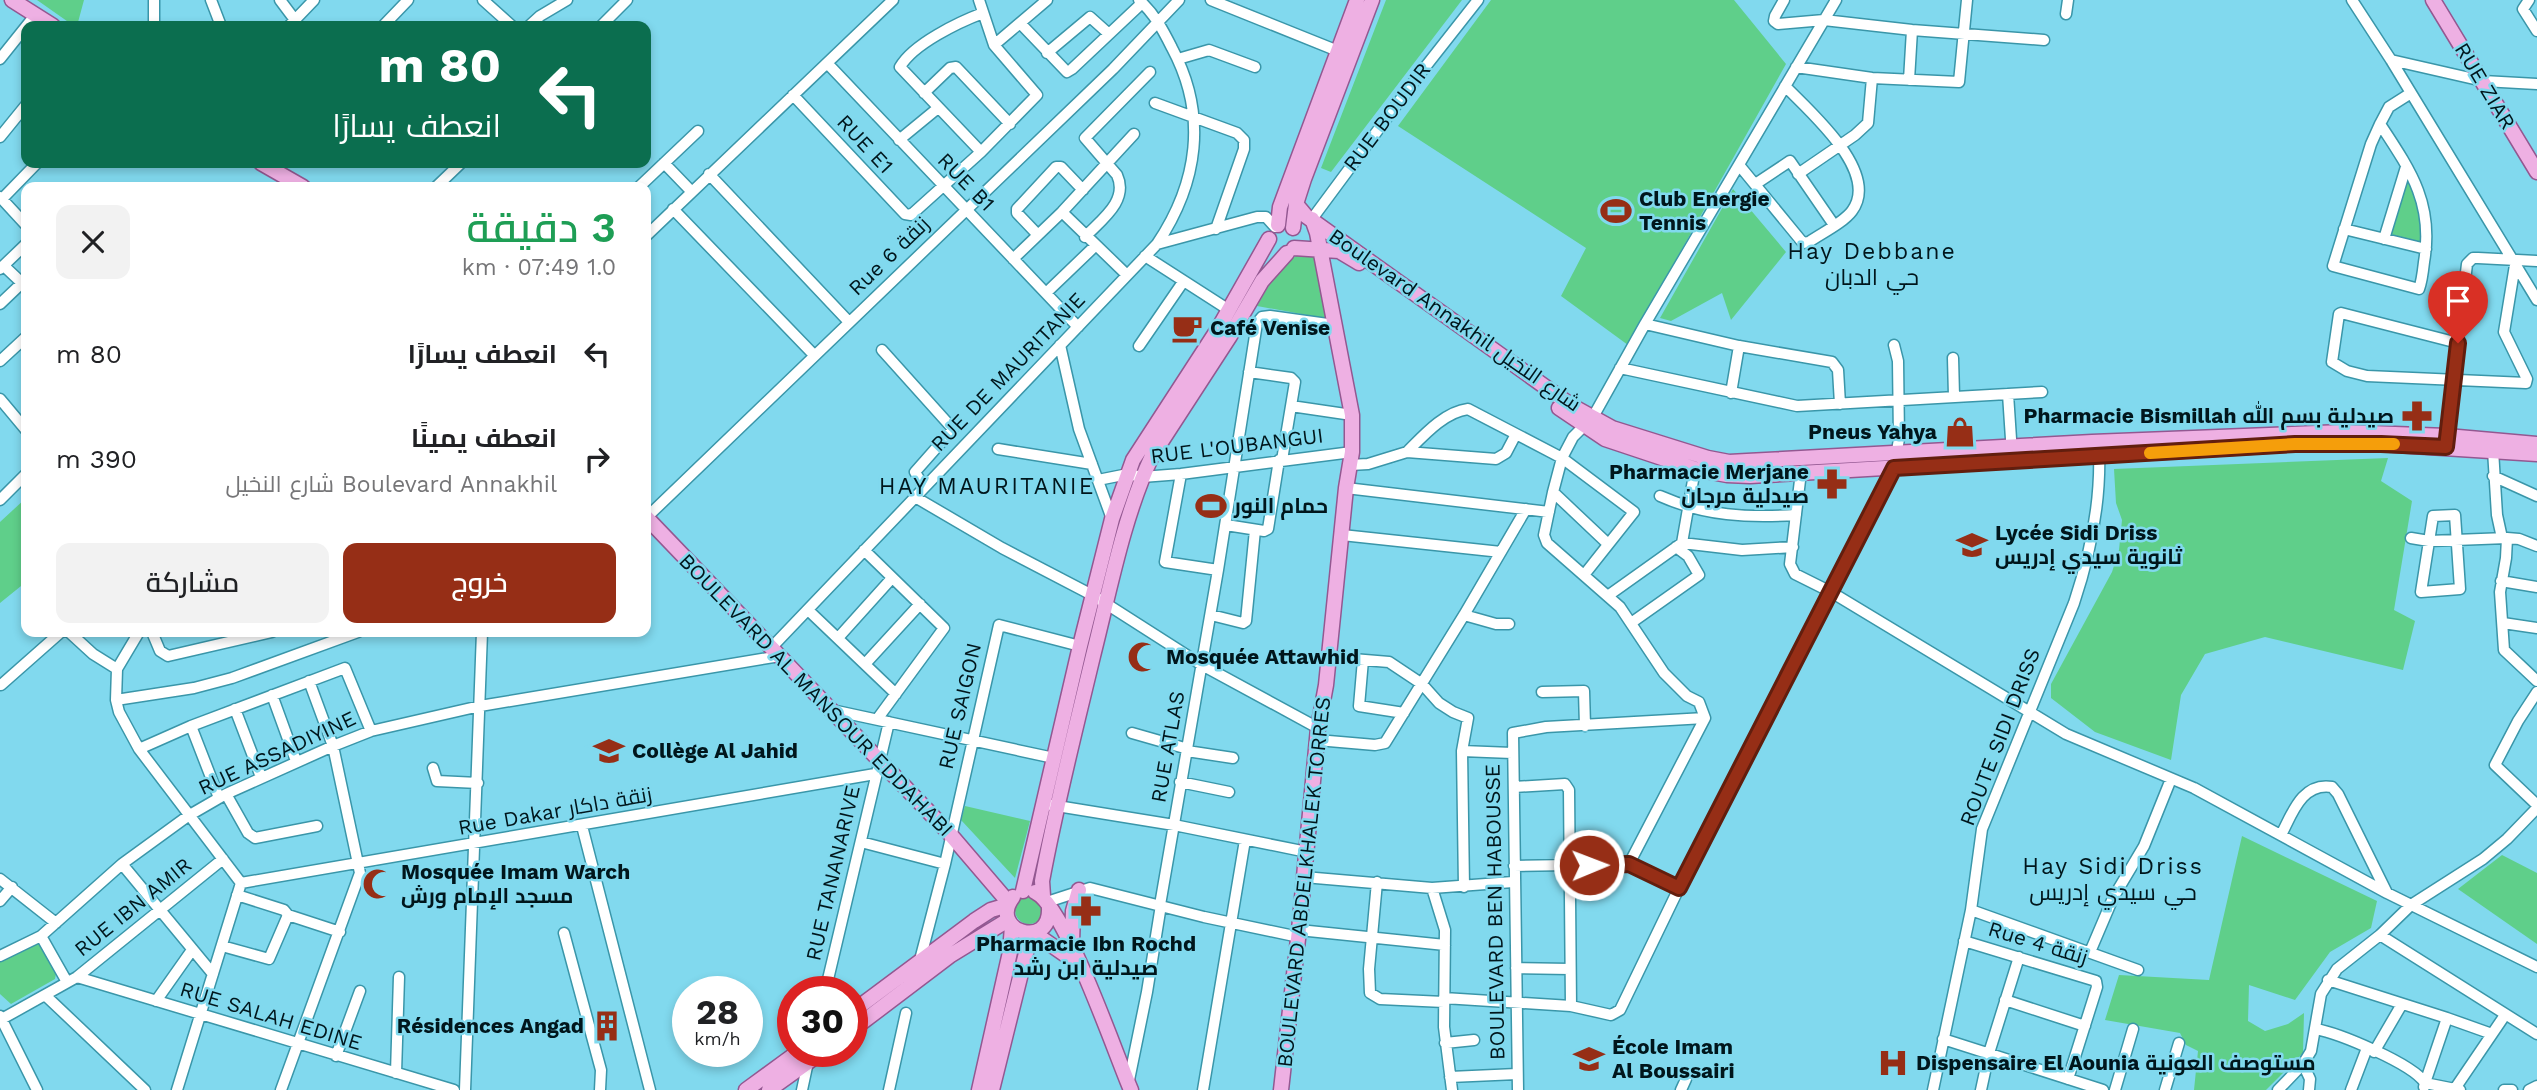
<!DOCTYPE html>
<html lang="ar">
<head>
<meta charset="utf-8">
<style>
  :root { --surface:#fff; --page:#f2f2f2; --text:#202124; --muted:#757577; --accent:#962e16 }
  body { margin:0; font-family:"Work Sans",Cairo,sans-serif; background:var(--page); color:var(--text); direction:rtl; height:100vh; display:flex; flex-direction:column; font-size:26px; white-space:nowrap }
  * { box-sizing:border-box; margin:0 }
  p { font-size:23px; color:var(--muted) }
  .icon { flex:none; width:38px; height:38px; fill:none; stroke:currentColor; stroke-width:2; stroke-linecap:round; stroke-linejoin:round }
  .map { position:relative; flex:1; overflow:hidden; direction:ltr }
  .drawer { position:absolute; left:21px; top:182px; width:630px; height:455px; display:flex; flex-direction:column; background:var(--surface); border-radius:14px; box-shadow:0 4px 10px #0003; direction:rtl }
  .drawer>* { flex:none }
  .hud { position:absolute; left:21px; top:21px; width:630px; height:147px; border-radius:14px; box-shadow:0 4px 10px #0003; direction:rtl; background:#0b6e4f; color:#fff; overflow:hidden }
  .speed { position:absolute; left:672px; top:976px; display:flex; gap:14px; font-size:35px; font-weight:700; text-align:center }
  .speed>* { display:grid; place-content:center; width:91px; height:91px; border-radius:50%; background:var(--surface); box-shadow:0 4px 10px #0003; line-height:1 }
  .speed small { font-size:18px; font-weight:400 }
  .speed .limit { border:10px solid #d22; background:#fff; color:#111 }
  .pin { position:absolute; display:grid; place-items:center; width:60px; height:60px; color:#fff; margin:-72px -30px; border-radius:50% 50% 50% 0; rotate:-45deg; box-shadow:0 0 7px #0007 }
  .pin .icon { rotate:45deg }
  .me { position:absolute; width:77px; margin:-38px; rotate:89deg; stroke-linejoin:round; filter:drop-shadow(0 0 5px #0008) }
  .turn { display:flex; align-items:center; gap:24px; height:147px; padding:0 35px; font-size:32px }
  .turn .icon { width:91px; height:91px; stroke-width:2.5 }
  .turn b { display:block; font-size:49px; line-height:60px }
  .round { display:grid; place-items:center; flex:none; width:74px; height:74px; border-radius:14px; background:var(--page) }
  .headline { display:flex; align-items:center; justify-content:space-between; height:119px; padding:0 35px }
  h1 { font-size:42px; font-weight:600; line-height:52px; color:#1e9e55 }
  .cta { display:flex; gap:14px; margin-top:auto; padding:14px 35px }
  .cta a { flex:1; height:80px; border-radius:14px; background:var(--accent); color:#fff; font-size:28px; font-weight:600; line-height:80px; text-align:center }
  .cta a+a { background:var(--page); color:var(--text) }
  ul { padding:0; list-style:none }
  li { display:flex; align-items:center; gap:21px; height:105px; padding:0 35px }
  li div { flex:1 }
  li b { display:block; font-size:26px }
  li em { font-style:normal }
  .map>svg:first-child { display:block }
</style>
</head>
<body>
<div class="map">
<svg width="2537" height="1090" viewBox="0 0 2537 1090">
  <rect width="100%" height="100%" fill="#81d9ee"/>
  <path fill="#5fcf8a" d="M37 0H84L77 26H74Z
    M1386 0H1462L1331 172 1321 168Z
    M1491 0H1734L1786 64 1628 345 1561 296 1586 248 1398 126Z
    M2405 179 2411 182 2421 208 2422 242 2389 234Z
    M1733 189 1786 252 1731 320 1722 293 1671 321 1660 318Z
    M1302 253 1314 256 1329 319 1257 306C1270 284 1278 264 1302 253Z
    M2388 458 2381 481 2412 501 2394 610 2415 621 2403 670 2265 637 2205 654 2181 695 2171 760 2095 732 2051 698V684L2112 572 2119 550 2122 520 2116 503 2114 469Z
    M26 498V582L0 603V522Z
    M965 806 1030 821 1015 878 961 820Z
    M2242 836 2377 901 2371 928 2330 952 2295 1000 2249 985 2248 1021 2265 1031 2288 1024 2304 1013 2303 1053 2266 1090H2194L2198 1051 2186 1045 2180 1033 2105 1020 2119 975 2209 980Z
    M2502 855 2537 873V944L2458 889Z
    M1015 910a14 14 0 1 1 28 0a14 14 0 1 1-28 0Z
    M42 941 57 968 55 979 11 1004 0 994V962Z"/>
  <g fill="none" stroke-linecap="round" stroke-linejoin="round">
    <g stroke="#3a96a9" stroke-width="13">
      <path id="minor" d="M211 0 221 26
        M280 0 295 20
        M483 0 512 26
        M1139 0C1154 13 1163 30 1172 48 1208 115 1198 183 1157 244
        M1211 0 1338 51
        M1784 0 1775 16 1774 21 1778 24 1824 20 1912 30 2044 40
        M2352 0 2391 60 2537 300
        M2529 0 2523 9 2537 31
        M2066 14 2068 0
        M1020 23 1067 72 1072 69 1142 3
        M154 26V0
        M289 26 314 0
        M383 26 408 0
        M529 26 540 16 567 0
        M601 26 627 0
        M994 45 1047 0
        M1047 53 1090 17 1109 34
        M0 59 36 14
        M1178 59 1209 50 1255 67
        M2391 60 2483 81 2537 84
        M827 63 1078 327
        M1796 67 1872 78 1959 82 1967 0
        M1909 80 1912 30
        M924 93 950 68 956 67 1010 124
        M793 95 905 214 911 215 981 152 1037 95 994 45 979 0
        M1155 103 1237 133 1244 140V149L1216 229
        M2380 124C2411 171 2434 204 2424 262 2423 271 2422 281 2419 289L2333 266 2371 144 2380 124 2389 107 2411 93
        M0 137 26 105
        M899 140 938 108
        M981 152 900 67C913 44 959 22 983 13
        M664 163 691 191
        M1739 165 1803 243 1809 242C1822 233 1843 223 1852 211 1881 172 1809 111 1785 86
        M709 174 849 322
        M1798 174 1855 135 1868 123 1872 78
        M1757 183 1790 161 1834 225
        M436 187 461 163
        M639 187 698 131
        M0 197 26 225
        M2 199 37 163
        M673 209 814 355
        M1062 212 1127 275
        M1312 219 1415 80 1478 0
        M2344 229 2426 249
        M1038 235 1017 213V209L1056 167H1061L1083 190
        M646 236 893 0
        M1085 237C1101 220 1129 201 1117 175L1085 138 1150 72
        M2384 239 2406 167
        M1145 256 1229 310
        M1013 259 1062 212 1134 134
        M0 269 26 244
        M1046 293 1095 246
        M0 304 22 283 4 266
        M1645 324 1739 346 1832 362 1838 370 1840 404
        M2458 343 2341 313 2339 314 2332 362 2347 371 2367 376 2526 383 2527 379 2504 332 2515 265
        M1060 345 1079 429 1112 519
        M1139 346 1183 282
        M882 350 953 429 915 472 924 487
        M1953 358 1954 396
        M0 361 26 337
        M1620 368 1797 406 2042 392
        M1249 372 1291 378 1295 382 1282 460
        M1731 393 1739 346
        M2008 394 2012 454
        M0 399 26 430
        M1291 406 1352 415
        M2446 440 2467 264 2473 258H2478L2537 261
        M998 449 1092 464
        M2493 450 2497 515 2502 538
        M1407 452C1423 436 1444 412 1468 409L1562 458 1634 512 1584 575
        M1350 465 1368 464 1407 452 1496 459 1506 453 1516 434
        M1801 472 1790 564 1795 574 1831 592 2066 734 2194 788 2387 893 2537 967
        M1181 474 1165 562 1218 570
        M2493 476 2537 496
        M1098 480 1128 474 1142 477 1181 474 1352 452
        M1346 488 1549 512
        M1553 492 1607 543
        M1660 496C1705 516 1748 518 1796 515
        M915 497 1002 548 1094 596 1202 665 1318 728
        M0 500 26 474
        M2455 515 2460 589 2421 592 2433 516Z
        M646 518 1113 69 1179 0
        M1226 525 1264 531 1268 529 1279 460
        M1342 535 1501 552
        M2411 538 2429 541 2507 538 2519 539 2537 546
        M2507 538 2506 558 2500 592 2504 650 2537 681
        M1682 543 1742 550 1793 547
        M864 550 944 628 878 718
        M2501 581 2537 587
        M1609 595 1682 543 1695 469
        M808 610 896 694
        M1211 615 1243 623 1246 621 1255 530
        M1464 615 1496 624H1509
        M1631 623 1699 575 1688 556 1676 547
        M2503 623 2537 628
        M69 632 93 654 117 669
        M139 632 117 669 116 700 119 712 139 749 241 883
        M152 632 160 651 168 656 272 632
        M838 638 892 578
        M772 647 1157 244 1257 217H1266L1275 227
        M1329 657 1389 662 1422 684 1439 703 1453 712 1468 718 1462 751 1464 887
        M1363 660 1359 706 1404 713
        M865 664 920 604
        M1 685 61 632
        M1542 692 1584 691 1585 726
        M2537 692 2518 721 2495 765 2537 805
        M272 695 296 761
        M116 700 194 688 232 678 358 632
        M235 709 261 777
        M832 710 1054 758
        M191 726 219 798
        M1132 733 1188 749
        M1317 740 1375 745 1385 743 1464 615 1526 509
        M139 749 191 726 345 668 371 731
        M1187 751 1233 758
        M1462 751 1512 753
        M433 768 437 781 478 783
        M1180 782 1229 792
        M1514 787 1565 784 1569 790 1571 1006
        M226 794 248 833 255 838 317 826
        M1051 805 1174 825 1307 852
        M582 826 650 1090
        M2281 835C2292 814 2302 782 2332 787L2338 794 2387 893
        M861 842 945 864
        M122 864 213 974
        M1629 864 1705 718 1699 702 1687 696 1664 673 1620 607 1547 543 1544 535 1553 492 1562 458 1573 437 1593 417 1645 324 1836 0
        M1514 866 1629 864 1679 888
        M1304 877 1432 888 1513 882
        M0 879 56 923
        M1377 882 1369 969 1370 993 1380 999 1444 1002
        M241 883 875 774
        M1432 888 1445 930 1444 1027 1452 1090
        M237 895 284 910 288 915 340 932
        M0 901 12 887
        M1047 902 1090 888 1204 917 1299 937
        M1160 905 1218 570 1257 323 1262 317 1270 316 1335 325
        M1971 910 2138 970
        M1299 930 1445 945
        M564 933 601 1070 600 1090
        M2380 935 2537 1034
        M41 936 67 982
        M1964 941 2096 981 2097 987 2068 1079
        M222 946 269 959 288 915
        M2090 952 2113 898 2144 846 2171 779
        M0 956 41 936 122 864 188 816 226 794 333 746 371 731 480 706 780 656
        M920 960 945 864 999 625 1080 646
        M1516 968 1570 969
        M77 977 454 1090
        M2328 980 2447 1018 2425 1083 2460 1090
        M825 992 889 722
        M45 995 145 1090
        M1444 998 1571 1006 1611 1015 1620 1010 1679 888 1894 468 1899 439 1898 361 1894 345
        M2005 1000 2085 1026
        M156 1001 192 950
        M0 1016 37 1090
        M2447 1018 2492 1034
        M0 1020 77 977 223 859
        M2315 1029C2339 1033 2413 1064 2425 1083L2424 1087
        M1943 1039 2103 1090
        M1445 1043 1474 1040
        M2374 1052 2402 1004
        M336 1056 360 991
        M2303 1064 2310 1079 2309 1090
        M396 1073 399 977
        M1450 1077 1517 1074
        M1128 1085 1147 992 1161 905
        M177 1090 241 883
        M281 1090 360 873 333 746 309 681
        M465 1090 482 632
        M802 1090 808 1062
        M889 1090 906 1013
        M1203 1090 1245 840
        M1518 1090 1513 733 1546 727 1705 718
        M1681 1090 1686 1079
        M1933 1090 1971 910 1982 829 2074 603C2090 555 2101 501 2099 450
        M1981 1090 1989 1053 2019 957
        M2115 1090 2133 1029
        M2165 1090 2179 1043
        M2278 1090 2303 1064 2311 1051 2321 994 2337 969 2380 935 2411 905 2483 859 2507 839 2537 808
        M2351 1090 2367 1048
        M2454 1090 2505 1015
        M2504 1090H2512
        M2529 1090 2537 1086"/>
    </g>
    <g stroke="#935891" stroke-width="17">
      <path id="major" d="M12 0 53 26
        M2433 0 2537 172
        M261 163 303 187
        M1296 204 1306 216 1572 406 1612 428 1708 458 1729 462 1747 461 2092 442 2342 432 2447 436 2537 444
        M1278 225 1280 207 1357 0
        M1293 228 1296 204 1304 179 1372 0
        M1294 248 1339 251 1359 263
        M1559 408 1605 439 1695 469 1727 475 1750 476 2295 444H2381L2537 454
        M646 517 950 834 1009 903
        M1023 891 1080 646 1112 519 1133 460 1218 329 1269 239
        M1035 892C1065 906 1115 1053 1131 1090
        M1043 896 1042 881C1056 805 1075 731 1093 656 1110 589 1123 518 1152 456L1230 336 1262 281 1287 253
        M1013 897C987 931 1051 951 1049 908
        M1034 933 1080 965
        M1072 943 1073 911 1079 890
        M852 1012 974 921 991 910 1008 905
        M852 1030 951 955 1008 920
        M746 1090 798 1052
        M769 1090 822 1052
        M979 1090 1010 952 1012 926
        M992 1090 1031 933
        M1281 1090 1299 930 1318 728 1326 685 1346 488 1352 452V415L1317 233 1312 219"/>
    </g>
    <use href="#minor" stroke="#fff" stroke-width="10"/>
    <use href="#major" stroke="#eeb0e3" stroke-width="14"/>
  </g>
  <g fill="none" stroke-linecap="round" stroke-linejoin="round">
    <g stroke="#621e0e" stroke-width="18">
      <path id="route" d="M1589 865 1629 864 1679 888 1894 468 2295 444H2381L2446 447 2458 343"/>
    </g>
    <use href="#route" stroke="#962e16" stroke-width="12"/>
    <path stroke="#f59e0b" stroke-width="12" d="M2150 453 2295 444H2394"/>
  </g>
  <defs>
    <g id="stadium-bare" transform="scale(2.415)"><path d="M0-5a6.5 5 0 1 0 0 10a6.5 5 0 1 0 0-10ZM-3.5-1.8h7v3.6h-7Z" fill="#962e16" stroke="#81d9ee" stroke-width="2.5" paint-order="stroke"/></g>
    <g id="cafe-bare" transform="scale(2.415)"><path d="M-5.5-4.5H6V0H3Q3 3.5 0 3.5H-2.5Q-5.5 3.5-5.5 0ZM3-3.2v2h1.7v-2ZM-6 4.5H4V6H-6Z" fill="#962e16" stroke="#81d9ee" stroke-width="2.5" paint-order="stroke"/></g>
    <g id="pharmacy-bare" transform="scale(2.415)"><path d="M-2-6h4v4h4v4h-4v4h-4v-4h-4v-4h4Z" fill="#962e16" stroke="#81d9ee" stroke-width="2.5" paint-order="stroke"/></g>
    <g id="shop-bare" transform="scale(2.415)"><path d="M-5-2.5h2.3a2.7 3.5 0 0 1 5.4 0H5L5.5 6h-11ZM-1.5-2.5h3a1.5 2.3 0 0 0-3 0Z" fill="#962e16" stroke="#81d9ee" stroke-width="2.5" paint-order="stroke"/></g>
    <g id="school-bare" transform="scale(2.415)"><path d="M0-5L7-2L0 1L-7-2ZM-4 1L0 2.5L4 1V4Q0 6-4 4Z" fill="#962e16" stroke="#81d9ee" stroke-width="2.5" paint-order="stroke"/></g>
    <g id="mosque-bare" transform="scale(2.415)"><path d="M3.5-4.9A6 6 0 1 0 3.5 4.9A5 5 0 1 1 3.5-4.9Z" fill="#962e16" stroke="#81d9ee" stroke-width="2.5" paint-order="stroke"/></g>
    <g id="building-bare" transform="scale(2.415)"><path d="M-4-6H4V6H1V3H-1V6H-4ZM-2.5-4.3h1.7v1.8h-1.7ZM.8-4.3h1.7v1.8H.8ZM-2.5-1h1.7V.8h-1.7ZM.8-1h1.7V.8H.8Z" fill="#962e16" stroke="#81d9ee" stroke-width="2.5" paint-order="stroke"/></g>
    <g id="hospital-bare" transform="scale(2.415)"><path d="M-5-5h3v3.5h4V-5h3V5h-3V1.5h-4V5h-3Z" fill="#962e16" stroke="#81d9ee" stroke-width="2.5" paint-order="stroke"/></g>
  </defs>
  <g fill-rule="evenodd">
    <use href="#stadium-bare" x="1616" y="211"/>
    <use href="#cafe-bare" x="1187" y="328"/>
    <use href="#pharmacy-bare" x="2417" y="416"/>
    <use href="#shop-bare" x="1960" y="432"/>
    <use href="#pharmacy-bare" x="1832" y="484"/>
    <use href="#stadium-bare" x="1211" y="506"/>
    <use href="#school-bare" x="1972" y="545"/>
    <use href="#mosque-bare" x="1143" y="657"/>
    <use href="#school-bare" x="609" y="751"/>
    <use href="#mosque-bare" x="378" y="884"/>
    <use href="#pharmacy-bare" x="1086" y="911"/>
    <use href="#building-bare" x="607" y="1026"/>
    <use href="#school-bare" x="1589" y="1059"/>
    <use href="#hospital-bare" x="1893" y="1063"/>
  </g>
  <g text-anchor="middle" stroke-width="5" stroke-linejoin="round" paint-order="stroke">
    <g font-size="21" fill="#00161c" stroke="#81d9ee">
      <text transform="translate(2485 86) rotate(59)" y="7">RUE ZIAR</text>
      <text transform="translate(1387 117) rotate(-53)" y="7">RUE BOUDIR</text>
      <text transform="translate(865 144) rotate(47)" y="7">RUE E1</text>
      <text transform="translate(966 182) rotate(46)" y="7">RUE B1</text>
      <text transform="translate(889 256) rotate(-44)" y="7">Rue 6 زنقة</text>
      <text transform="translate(1455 320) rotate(35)" y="7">Boulevard Annakhil شارع النخيل</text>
      <text transform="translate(1008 372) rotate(-46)" y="7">RUE DE MAURITANIE</text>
      <text transform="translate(1237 446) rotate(-7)" y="7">RUE L'OUBANGUI</text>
      <text transform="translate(816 695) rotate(46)" y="7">BOULEVARD AL MANSOUR EDDAHABI</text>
      <text transform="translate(960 706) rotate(-77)" y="7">RUE SAIGON</text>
      <text transform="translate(2000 737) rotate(-69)" y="7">ROUTE SIDI DRISS</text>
      <text transform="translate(1168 747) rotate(-80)" y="7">RUE ATLAS</text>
      <text transform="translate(277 753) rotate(-25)" y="7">RUE ASSADIYINE</text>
      <text transform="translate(555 811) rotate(-10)" y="7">Rue Dakar زنقة داكار</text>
      <text transform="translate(833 873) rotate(-77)" y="7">RUE TANANARIVE</text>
      <text transform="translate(1304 882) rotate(-84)" y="7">BOULEVARD ABDELKHALEK TORRES</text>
      <text transform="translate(133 907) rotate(-39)" y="7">RUE IBN AMIR</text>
      <text transform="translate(1495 912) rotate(-91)" y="7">BOULEVARD BEN HABOUSSE</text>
      <text transform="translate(2038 943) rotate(17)" y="7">Rue 4 زنقة</text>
      <text transform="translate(271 1016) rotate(17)" y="7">RUE SALAH EDINE</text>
    </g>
    <g font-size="21" font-weight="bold" fill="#00161c" stroke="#81d9ee" text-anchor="start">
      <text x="1639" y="206">Club Energie<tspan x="1639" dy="24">Tennis</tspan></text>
      <text x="1210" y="335">Café Venise</text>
      <text x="2394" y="423" text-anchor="end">Pharmacie Bismillah صيدلية بسم الله</text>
      <text x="1937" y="439" text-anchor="end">Pneus Yahya</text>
      <text x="1809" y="479" text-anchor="end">Pharmacie Merjane<tspan x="1809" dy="24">صيدلية مرجان</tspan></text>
      <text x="1234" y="513">حمام النور</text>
      <text x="1995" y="540">Lycée Sidi Driss<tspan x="1995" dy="24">ثانوية سيدي إدريس</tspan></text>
      <text x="1166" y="664">Mosquée Attawhid</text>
      <text x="632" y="758">Collège Al Jahid</text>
      <text x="401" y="879">Mosquée Imam Warch<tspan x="401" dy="24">مسجد الإمام ورش</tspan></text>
      <text x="1086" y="951" text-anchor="middle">Pharmacie Ibn Rochd<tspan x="1086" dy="24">صيدلية ابن رشد</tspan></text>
      <text x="584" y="1033" text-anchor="end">Résidences Angad</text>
      <text x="1612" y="1054">École Imam<tspan x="1612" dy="24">Al Boussairi</tspan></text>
      <text x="1916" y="1070">Dispensaire El Aounia مستوصف العونية</text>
    </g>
    <g font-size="23" letter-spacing="2" fill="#00161c" stroke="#81d9ee">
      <text x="1872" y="259">Hay Debbane<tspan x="1872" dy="26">حي الدبان</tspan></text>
      <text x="987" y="494">HAY MAURITANIE</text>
      <text x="2113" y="874">Hay Sidi Driss<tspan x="2113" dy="26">حي سيدي إدريس</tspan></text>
    </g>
  </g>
</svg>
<div class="speed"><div>28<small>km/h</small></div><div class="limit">30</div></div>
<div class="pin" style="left:2458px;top:343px;background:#d93025"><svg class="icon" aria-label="arrive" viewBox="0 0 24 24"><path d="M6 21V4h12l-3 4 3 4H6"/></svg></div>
<svg class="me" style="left:1589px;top:865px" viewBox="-20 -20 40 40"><circle r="17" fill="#962e16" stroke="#fff" stroke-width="3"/><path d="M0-11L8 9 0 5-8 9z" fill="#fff"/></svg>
<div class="hud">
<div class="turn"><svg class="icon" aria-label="left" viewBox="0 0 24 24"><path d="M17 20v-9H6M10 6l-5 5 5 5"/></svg><div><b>80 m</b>انعطف يسارًا</div></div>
</div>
<section class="drawer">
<div class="headline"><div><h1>3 دقيقة</h1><p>1.0 km · 07:49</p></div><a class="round"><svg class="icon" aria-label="close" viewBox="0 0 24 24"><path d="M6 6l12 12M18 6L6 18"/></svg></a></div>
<ul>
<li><svg class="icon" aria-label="left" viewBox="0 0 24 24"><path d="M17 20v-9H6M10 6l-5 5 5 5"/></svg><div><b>انعطف يسارًا</b></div><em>80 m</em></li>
<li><svg class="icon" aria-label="right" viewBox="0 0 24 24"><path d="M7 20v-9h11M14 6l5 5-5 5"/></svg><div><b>انعطف يمينًا</b><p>Boulevard Annakhil شارع النخيل</p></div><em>390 m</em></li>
</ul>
<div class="cta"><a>خروج</a><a>مشاركة</a></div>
</section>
</div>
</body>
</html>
